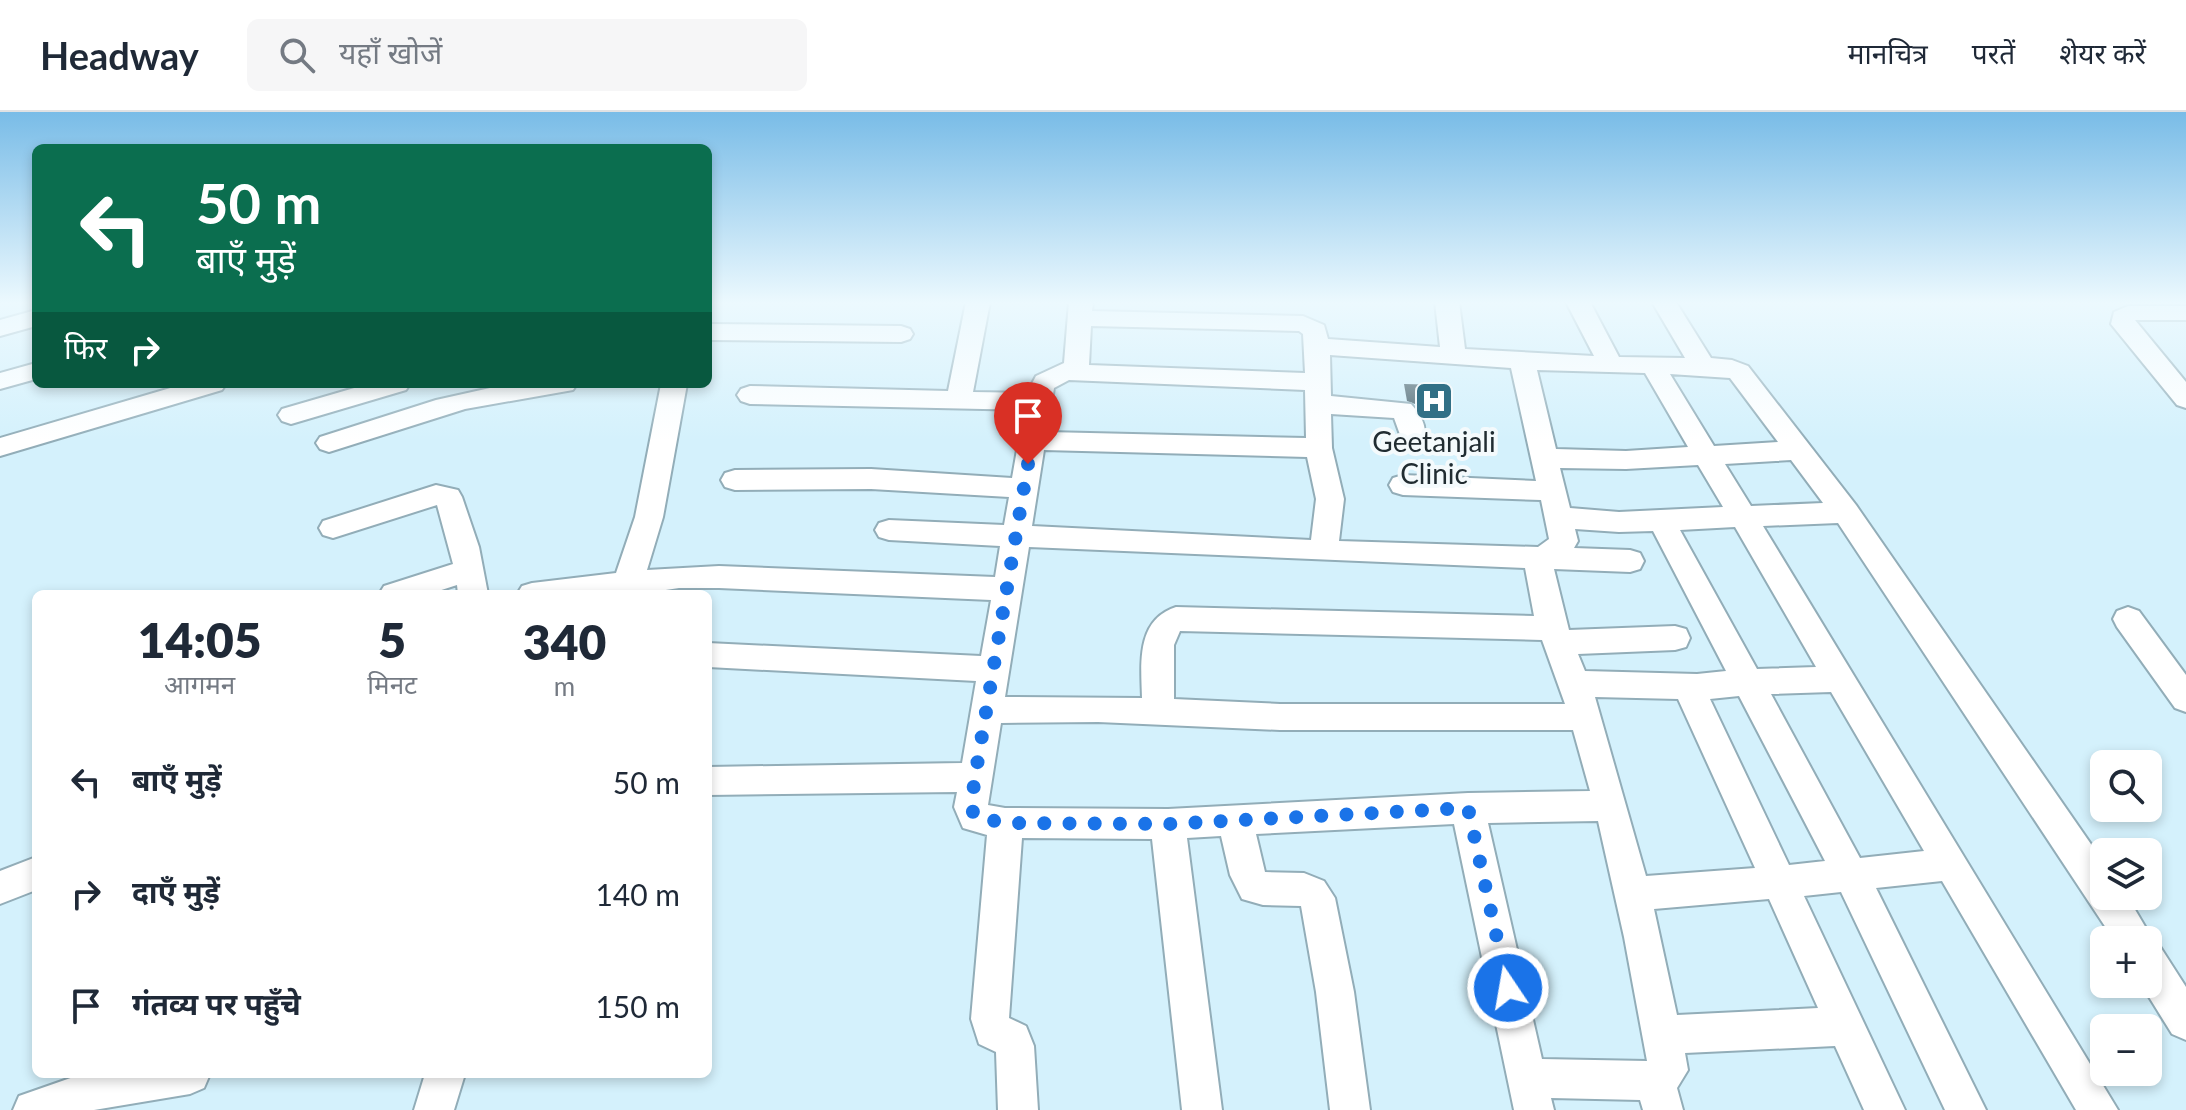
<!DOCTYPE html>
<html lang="hi">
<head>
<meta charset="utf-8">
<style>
  :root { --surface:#fff; --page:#f6f6f7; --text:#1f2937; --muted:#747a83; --line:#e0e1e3 }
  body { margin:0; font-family:Lato,"Noto Sans Devanagari",sans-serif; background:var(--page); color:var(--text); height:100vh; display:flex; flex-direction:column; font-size:30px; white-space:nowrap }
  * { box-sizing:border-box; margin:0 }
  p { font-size:26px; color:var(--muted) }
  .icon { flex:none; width:44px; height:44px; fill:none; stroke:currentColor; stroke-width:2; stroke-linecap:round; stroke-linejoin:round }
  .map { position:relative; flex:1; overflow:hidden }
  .side { position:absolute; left:32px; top:478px; width:680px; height:488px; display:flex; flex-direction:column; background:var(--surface); border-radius:12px; box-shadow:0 4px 12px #0003 }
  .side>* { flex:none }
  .banner { position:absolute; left:32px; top:32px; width:680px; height:244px; border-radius:12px; box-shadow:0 4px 12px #0003; background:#0b6e4f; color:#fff; overflow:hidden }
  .tools { position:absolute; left:2090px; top:638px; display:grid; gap:16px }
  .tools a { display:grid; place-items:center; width:72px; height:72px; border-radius:12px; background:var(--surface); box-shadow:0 4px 12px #0003; font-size:40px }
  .pin { position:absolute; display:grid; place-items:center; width:68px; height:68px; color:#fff; margin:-82px -34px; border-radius:50% 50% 50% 0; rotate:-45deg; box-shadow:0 0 8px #0007 }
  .pin .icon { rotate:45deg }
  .me { position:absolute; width:88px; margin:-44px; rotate:348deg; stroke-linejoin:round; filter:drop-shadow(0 0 6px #0008) }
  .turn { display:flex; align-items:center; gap:28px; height:168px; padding:0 32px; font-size:36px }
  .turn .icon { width:104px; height:104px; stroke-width:2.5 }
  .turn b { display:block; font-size:56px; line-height:68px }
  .then { display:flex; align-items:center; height:76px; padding:0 32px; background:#0003; gap:16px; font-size:30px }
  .eta { display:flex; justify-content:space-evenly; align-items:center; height:136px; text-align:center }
  .eta b { font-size:48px; font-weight:800; line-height:56px }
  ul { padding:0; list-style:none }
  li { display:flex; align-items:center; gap:24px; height:112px; padding:0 32px }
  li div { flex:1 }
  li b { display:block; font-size:30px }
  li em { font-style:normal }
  header { display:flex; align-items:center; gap:48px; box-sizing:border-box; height:112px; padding:0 40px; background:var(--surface); border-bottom:2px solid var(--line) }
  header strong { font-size:38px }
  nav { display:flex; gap:44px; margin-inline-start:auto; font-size:28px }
  .search { width:560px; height:72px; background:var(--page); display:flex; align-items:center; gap:20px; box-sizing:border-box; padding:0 28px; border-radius:12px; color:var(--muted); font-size:30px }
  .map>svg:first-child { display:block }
</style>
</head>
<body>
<header>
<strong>Headway</strong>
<div class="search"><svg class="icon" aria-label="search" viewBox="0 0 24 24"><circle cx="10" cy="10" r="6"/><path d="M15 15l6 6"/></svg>यहाँ खोजें</div>
<nav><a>मानचित्र</a><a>परतें</a><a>शेयर करें</a></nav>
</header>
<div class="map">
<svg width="2186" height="998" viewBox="0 0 2186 998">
  <rect width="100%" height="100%" fill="#d4f1fc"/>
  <path fill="#48616b" d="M1404 272 1444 273 1448 293 1415 292 1407 289Z"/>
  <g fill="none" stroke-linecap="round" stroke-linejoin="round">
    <g stroke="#92adb8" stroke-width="4">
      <path id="minor" d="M966 190H990L973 280 1027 281 1036 264 1064 251 1069 190H1093L1092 199 1303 204 1324 213 1328 227 1440 235 1435 190H1459L1465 237 1594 244 1566 190H1590L1619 245 1685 246 1652 190H1676L1711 246 1732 248 1748 254 1856 393 2104 751V784H2127L2153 828 2151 833 2161 836 2186 875V928L2172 922 2141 872H2148V828H2114L1838 411 1763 414 2118 998H2076L1942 769 1876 776 1986 998H1945L1841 780 1804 784 1905 998H1864L1835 934 1685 941 1688 958 1677 976 1683 998H1643L1640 988 1551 986 1554 998H1514L1454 712 1256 722 1265 760 1304 761 1324 769 1335 786 1354 880 1370 998H1330L1316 880 1301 794 1263 793 1242 787 1230 763 1221 724 1187 726 1222 998H1182L1152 727 1022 726 1009 906 1026 914 1034 934 1038 998H998L996 940 979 932 971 907 987 723 963 716 954 695 957 680 708 683V655L962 651 976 569 708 555V531L981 544 991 488 719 476H679L639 482H517L522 474 532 471 616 461 635 405 661 272H687L663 405 647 458 719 454 995 465 1000 434 889 428 879 425 875 418 879 411 889 408 1004 413 1009 385 871 377 735 378 725 375 721 368 725 361 735 358 871 357 1012 366 1024 298 750 292 741 289 737 283 741 277 750 274 948 279ZM1091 214 1299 219 1303 222 1305 261 1089 253ZM1330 243 1511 256 1536 369 1403 363 1393 366 1389 373 1393 380 1403 383 1541 388 1549 427 1538 435 1339 429 1344 387 1332 336 1331 302 1394 306 1403 331 1412 334 1421 331C1430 317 1421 303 1411 292L1331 284ZM1537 258 1645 261 1688 335 1626 339 1556 337ZM1670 262 1730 266 1778 330 1714 334ZM1069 268 1305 278 1306 326 1047 320 1054 276ZM1044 338 1307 345 1316 387 1311 428 1032 414ZM1791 348 1823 391 1751 394 1725 352ZM1698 353 1723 395 1619 400 1570 396 1560 356 1626 357ZM1735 415 1816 555 1757 557 1680 418ZM1575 417 1619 420 1653 419 1726 559 1697 562 1585 559 1578 542 1675 538 1686 535 1690 526 1686 517 1675 514 1569 518 1554 457 1630 460 1640 457 1644 449 1640 441 1630 438 1574 436 1578 429ZM1029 435 1525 456 1534 504 1176 495C1136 508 1141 551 1142 586L1005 585ZM1180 519 1542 528 1565 592H1280L1174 587V533ZM1831 580 1924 739 1860 746 1771 582ZM1739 584 1825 749 1789 753 1710 587ZM1595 585 1678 587 1755 756 1646 764ZM1098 610 1280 618H1573L1590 679 1468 681 1168 697 1005 696 988 693 1001 611ZM1598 709 1624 825 1647 949 1542 947 1488 711ZM1769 787 1818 896 1677 903 1654 797Z
        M2128 194H2186V208H2135L2186 270V296L2177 293 2111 212 2114 200Z
        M36 198V214L0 224V208Z
        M708 212 901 214 910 217 913 222 910 227 901 230 708 228Z
        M36 251V267L0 277V261Z
        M184 272H226L222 278 0 344V326Z
        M368 272H410L406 278 291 312 282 309 278 303 282 297Z
        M508 272H577L573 278 465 297 329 340 320 337 316 331 320 325 436 288Z
        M436 373 458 378 462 385 479 435 488 482H458L457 473 429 482H379L384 474 453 452 437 393 333 426 323 423 319 416 323 409Z
        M2128 495 2139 499 2186 563V600L2175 596 2117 515 2113 507 2117 499Z
        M36 745V778L0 792V759Z
        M82 962H210L204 976 190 982 94 998H13L19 984Z
        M425 962H465L454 998H414Z"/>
    </g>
    <use href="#minor" fill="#fff" fill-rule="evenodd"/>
  </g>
  <linearGradient id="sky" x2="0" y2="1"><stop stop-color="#79bce7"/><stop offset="0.58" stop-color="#ecf9fe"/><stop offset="1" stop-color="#ecf9fe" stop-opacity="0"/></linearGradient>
  <rect width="2186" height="329" fill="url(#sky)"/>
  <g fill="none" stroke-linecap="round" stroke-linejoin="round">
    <path stroke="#1a73e8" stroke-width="14" stroke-dasharray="0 25.2" d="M1028 352 975 665 971 695 975 705 1005 711 1168 712 1468 696 1508 876"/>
  </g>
  <defs>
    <g id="hospital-square" transform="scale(2)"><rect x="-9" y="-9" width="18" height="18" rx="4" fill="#327086" stroke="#f4fafc"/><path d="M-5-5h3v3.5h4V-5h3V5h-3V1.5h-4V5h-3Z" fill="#fff"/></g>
  </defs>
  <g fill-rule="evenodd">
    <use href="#hospital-square" x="1434" y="289"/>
  </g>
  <g text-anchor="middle" stroke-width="8" stroke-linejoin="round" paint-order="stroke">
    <g font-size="28" fill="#212c31" stroke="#f4fafc">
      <text x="1434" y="340">Geetanjali<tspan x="1434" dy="32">Clinic</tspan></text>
    </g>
  </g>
</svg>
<div class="tools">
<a><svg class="icon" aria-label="search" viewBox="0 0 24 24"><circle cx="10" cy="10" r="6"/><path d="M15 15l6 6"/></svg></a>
<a><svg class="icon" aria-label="layers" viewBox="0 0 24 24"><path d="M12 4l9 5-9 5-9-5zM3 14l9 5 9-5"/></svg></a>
<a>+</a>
<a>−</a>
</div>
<div class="pin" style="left:1028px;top:352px;background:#d93025"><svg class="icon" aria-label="arrive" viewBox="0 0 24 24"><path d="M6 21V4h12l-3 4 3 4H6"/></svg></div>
<svg class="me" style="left:1508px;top:876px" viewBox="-20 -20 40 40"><circle r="17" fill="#1a73e8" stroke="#fff" stroke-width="3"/><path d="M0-11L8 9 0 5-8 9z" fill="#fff"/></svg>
<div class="banner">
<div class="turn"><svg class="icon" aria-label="left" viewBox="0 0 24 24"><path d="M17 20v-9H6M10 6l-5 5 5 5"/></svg><div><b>50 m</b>बाएँ मुड़ें</div></div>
<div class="then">फिर<svg class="icon" aria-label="right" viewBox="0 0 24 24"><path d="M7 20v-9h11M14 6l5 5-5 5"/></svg></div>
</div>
<section class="side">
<div class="eta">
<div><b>14:05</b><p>आगमन</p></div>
<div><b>5</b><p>मिनट</p></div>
<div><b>340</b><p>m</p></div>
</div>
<ul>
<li><svg class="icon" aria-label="left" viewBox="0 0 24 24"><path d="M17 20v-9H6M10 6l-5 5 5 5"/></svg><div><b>बाएँ मुड़ें</b></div><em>50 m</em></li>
<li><svg class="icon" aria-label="right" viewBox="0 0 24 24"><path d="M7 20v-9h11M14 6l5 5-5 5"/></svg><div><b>दाएँ मुड़ें</b></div><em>140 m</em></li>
<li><svg class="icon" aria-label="arrive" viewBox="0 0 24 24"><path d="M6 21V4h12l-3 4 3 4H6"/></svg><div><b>गंतव्य पर पहुँचे</b></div><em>150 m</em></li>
</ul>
</section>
</div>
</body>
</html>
